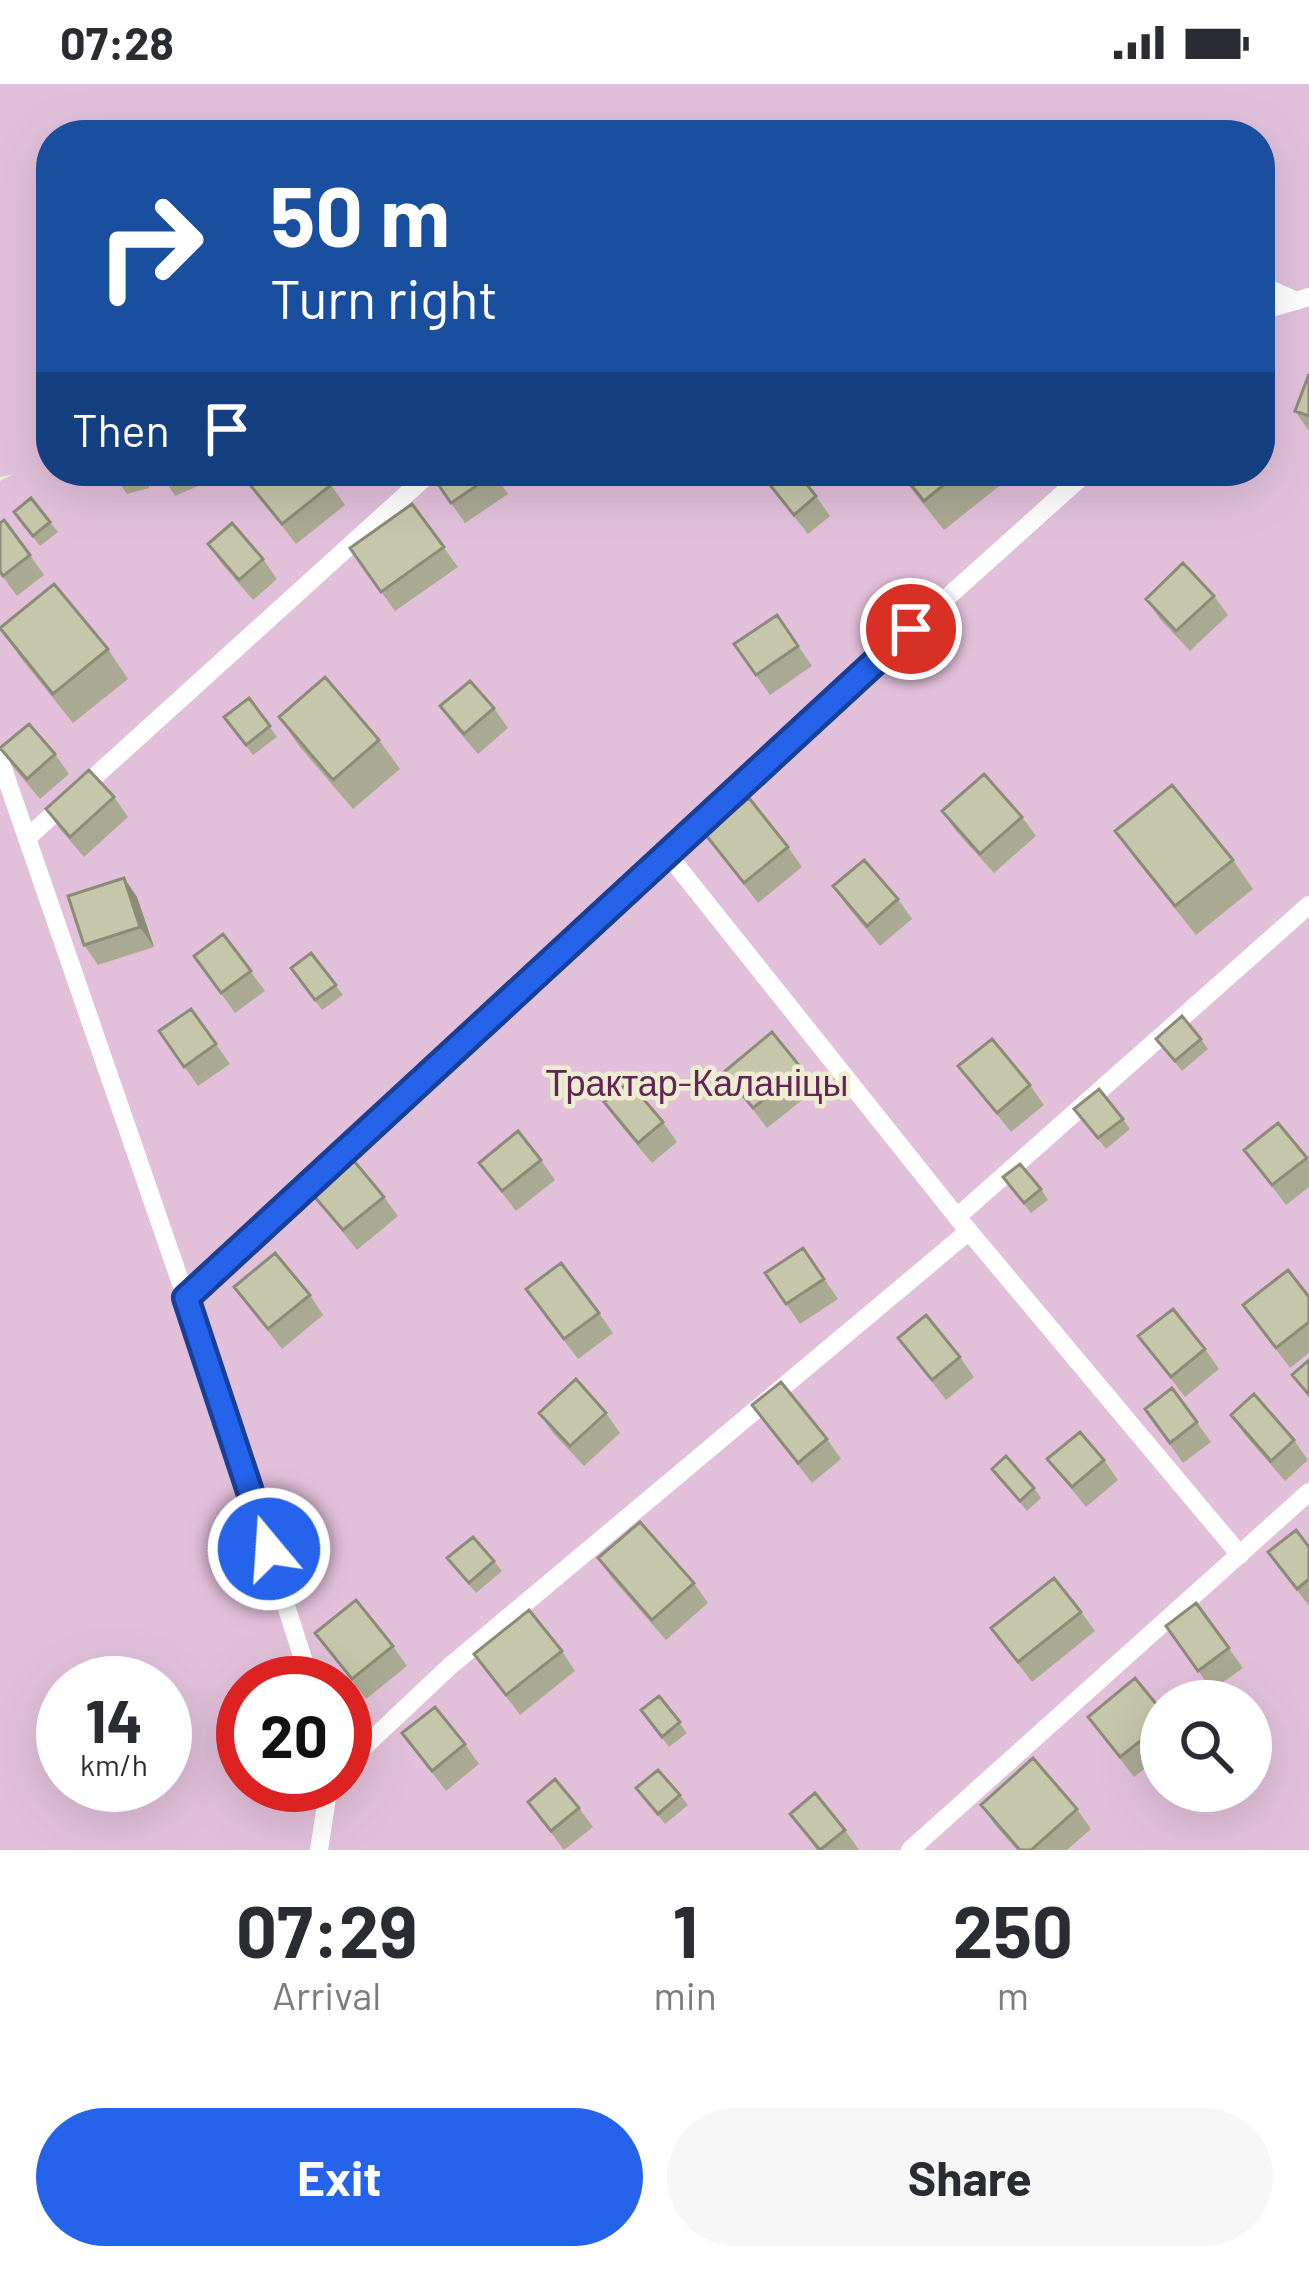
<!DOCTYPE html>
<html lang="en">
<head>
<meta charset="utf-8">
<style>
  :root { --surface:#fff; --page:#f7f7f7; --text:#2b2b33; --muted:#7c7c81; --accent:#2563eb }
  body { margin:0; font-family:Barlow,sans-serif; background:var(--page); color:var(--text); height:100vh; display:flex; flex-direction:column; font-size:45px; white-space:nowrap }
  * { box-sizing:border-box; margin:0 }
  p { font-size:39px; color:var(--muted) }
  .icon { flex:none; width:66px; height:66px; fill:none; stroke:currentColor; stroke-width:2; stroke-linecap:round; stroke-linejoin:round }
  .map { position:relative; height:1766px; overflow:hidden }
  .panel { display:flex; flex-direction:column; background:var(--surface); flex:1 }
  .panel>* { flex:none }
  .guide { position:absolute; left:36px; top:36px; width:1239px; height:366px; border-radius:48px; box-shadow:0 12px 48px #0002; background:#1a4fa0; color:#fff; overflow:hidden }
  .tools { position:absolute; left:1140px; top:1596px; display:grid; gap:24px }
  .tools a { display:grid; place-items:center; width:132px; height:132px; border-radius:50%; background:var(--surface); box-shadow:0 12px 48px #0002; font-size:60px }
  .speed { position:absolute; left:36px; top:1572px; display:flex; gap:24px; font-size:60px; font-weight:700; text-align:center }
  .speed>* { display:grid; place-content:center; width:156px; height:156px; border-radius:50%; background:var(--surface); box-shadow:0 12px 48px #0002; line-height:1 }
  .speed small { font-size:30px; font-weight:400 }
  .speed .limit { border:18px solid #d22; background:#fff; color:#111 }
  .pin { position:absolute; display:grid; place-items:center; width:102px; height:102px; color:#fff; margin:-51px; border:6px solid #fff; border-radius:50%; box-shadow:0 3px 12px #0007 }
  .me { position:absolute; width:132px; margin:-66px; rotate:342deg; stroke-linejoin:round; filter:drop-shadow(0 0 9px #0008) }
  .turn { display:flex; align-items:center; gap:42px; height:252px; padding:0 36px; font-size:54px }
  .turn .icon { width:156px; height:156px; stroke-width:2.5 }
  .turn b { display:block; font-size:84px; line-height:102px }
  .then { display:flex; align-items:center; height:114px; padding:0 36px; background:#0003; gap:24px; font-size:45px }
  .eta { display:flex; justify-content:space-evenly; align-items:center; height:204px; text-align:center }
  .eta b { font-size:72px; font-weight:700; line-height:84px }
  .action { display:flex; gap:24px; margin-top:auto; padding:24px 36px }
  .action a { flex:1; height:138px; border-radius:72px; background:var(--accent); color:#fff; font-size:48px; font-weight:700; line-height:138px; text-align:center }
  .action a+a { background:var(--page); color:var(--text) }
  .status { display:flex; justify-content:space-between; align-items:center; height:84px; padding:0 60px; background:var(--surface); direction:ltr }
  .status svg { height:33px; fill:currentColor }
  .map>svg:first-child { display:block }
</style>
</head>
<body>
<div class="status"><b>07:28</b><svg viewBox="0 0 49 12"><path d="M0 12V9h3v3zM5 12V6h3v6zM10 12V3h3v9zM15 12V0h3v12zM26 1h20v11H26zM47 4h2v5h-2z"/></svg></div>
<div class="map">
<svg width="1309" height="1766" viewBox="0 0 1309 1766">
  <rect width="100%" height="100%" fill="#eeedd2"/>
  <path fill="#e2c0da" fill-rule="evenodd" d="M0 0H1309V1766H0V397L13 390 0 393ZM51 51H1260V387H51ZM63 1599H165V1701H63ZM243 1599H345V1701H243ZM1161 1617H1251V1707H1161Z"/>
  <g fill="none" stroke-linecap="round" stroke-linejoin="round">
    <path stroke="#fff" stroke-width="18" d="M1260 201 1297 217
      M1260 234 1271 224 1309 213
      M0 676 186 1214 665 767 1088 387
      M27 754 432 387
      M665 767 957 1133 1240 1471
      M957 1133 1309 821
      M186 1214 311 1599
      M345 1681 449 1583 969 1147
      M319 1766 329 1701
      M910 1766 1309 1408"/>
  </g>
  <path fill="#aaaa93" d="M1309 290V347L1295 327Z
    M117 387H144L149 404 127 410 120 400Z
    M159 387H216L219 393 175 412Z
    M492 387 508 410 465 439 451 419Z
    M897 387H1018L944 446Z
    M762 391 816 412 830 432 808 450Z
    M247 397 331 401 345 421 296 460Z
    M412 420 458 483 395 527 350 464Z
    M21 438H50L58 448 40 462Z
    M0 439 30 471 44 491 17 512 0 489Z
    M208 460 263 475 277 495 253 516 222 480Z
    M1214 512 1228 531 1190 567 1160 535 1146 515Z
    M777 531 812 582 770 611 734 560Z
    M0 545 108 565 128 595 73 639 20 573Z
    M249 614 277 653 253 671 224 633Z
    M440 622 494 624 508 644 478 670 454 642Z
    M279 633 379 656 400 685 353 725 299 662Z
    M0 664 55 670 69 690 40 715 14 684Z
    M114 713 128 733 84 773 60 745 46 725Z
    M942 727 1022 733 1036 752 994 789 956 747Z
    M1115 747 1233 776 1253 805 1196 851 1136 776Z
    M705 750 788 763 802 783 758 819Z
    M124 794 137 813 154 863 98 881 84 861Z
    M833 802 898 815 912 835 880 862 847 822Z
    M223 850 265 907 235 929 194 872Z
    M311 869 343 911 322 926 291 884Z
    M191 925 230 980 198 1002 159 947Z
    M1156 955H1201L1208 965 1182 987Z
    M958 982 1030 1001 1044 1021 1011 1048Z
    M802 985 816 1005 767 1044 724 988Z
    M604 1018 663 1038 677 1058 652 1079 618 1038Z
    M1082 1035H1123L1130 1045 1106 1065Z
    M1278 1039 1309 1077V1103L1286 1121 1244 1066Z
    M541 1076 555 1096 516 1127 479 1079Z
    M1010 1103 1041 1105 1048 1116 1031 1129Z
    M313 1111 384 1113 398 1132 357 1166Z
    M803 1164 838 1215 800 1240 765 1189Z
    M234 1203 310 1211 323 1231 282 1265Z
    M526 1205 599 1229 613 1249 578 1275Z
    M1309 1213V1269L1290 1284 1243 1221Z
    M1138 1252 1205 1265 1219 1285 1185 1313Z
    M898 1254 960 1273 974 1293 946 1316Z
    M1172 1304 1211 1358 1183 1379 1145 1325Z
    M752 1321 827 1355 841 1375 812 1399Z
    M539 1329H606L620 1349 584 1382 553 1349Z
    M1231 1331 1294 1356 1308 1376 1285 1397 1245 1351Z
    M1047 1375 1104 1376 1118 1396 1086 1423Z
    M992 1385 1034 1404 1041 1414 1027 1427Z
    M1309 1463V1522L1268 1468Z
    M447 1474 494 1477 502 1487 476 1509Z
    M598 1474 694 1499 708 1519 666 1556 612 1494Z
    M1196 1519 1243 1584 1212 1606 1166 1542Z
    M1081 1528 1095 1547 1032 1598 991 1544Z
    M315 1549 393 1562 407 1582 366 1615Z
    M562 1567 575 1587 520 1631 474 1570Z
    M659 1612 687 1649 669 1663 641 1626Z
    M1161 1626V1672L1134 1693 1088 1633Z
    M402 1649 465 1660 479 1680 446 1707Z
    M636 1704 680 1711 688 1721 665 1740Z
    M528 1718 579 1724 593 1743 564 1766Z
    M981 1721 1077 1725 1091 1745 1067 1766H1017L995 1741Z
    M790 1730 845 1746 859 1766H817Z"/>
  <path fill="#8b8b78" d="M124 794 137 813 154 863 140 843Z"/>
  <path fill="#c6c6ab" stroke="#8b8b78" stroke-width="3" d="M1309 290V332L1295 327Z
    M117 387H140L142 394 120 400Z
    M259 387H320L331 401 282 440 247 397Z
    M429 387H492L494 390 451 419Z
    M767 387H796L816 412 794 431 762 391Z
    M900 387H961L924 417Z
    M31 414 50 438 33 452 14 428Z
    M412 420 444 463 381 508 350 464Z
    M4 436 30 471 3 492 0 487V439Z
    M232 439 263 475 239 496 208 460Z
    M1183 479 1214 512 1176 547 1146 515Z
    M54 500 108 565 53 610 0 544Z
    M777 531 798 562 756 591 734 560Z
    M325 593 379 656 333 696 279 633Z
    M470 597 494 624 464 650 440 622Z
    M249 614 270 642 246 661 224 633Z
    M29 640 55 670 27 695 0 664Z
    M89 686 114 713 70 753 46 725Z
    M984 690 1022 733 980 770 942 727Z
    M1172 701 1233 776 1175 822 1115 747Z
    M749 714 788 763 744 799 705 750Z
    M864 776 898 815 867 842 833 802Z
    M124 794 140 843 84 861 68 812Z
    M223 850 251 887 221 909 194 872Z
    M311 869 336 901 315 916 291 884Z
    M191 925 216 960 184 983 159 947Z
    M1182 932 1201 955 1175 977 1156 955Z
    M772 948 802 985 753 1024 724 988Z
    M992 955 1030 1001 997 1029 958 982Z
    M629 998 663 1038 638 1059 604 1018Z
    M1099 1005 1123 1035 1098 1054 1074 1025Z
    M1278 1039 1307 1074 1272 1101 1244 1066Z
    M518 1047 541 1076 502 1107 479 1079Z
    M354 1077 384 1113 343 1146 313 1111Z
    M1020 1080 1041 1105 1024 1119 1003 1093Z
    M803 1164 824 1195 786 1220 765 1189Z
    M275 1169 310 1211 268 1245 234 1203Z
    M561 1179 599 1229 564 1255 526 1205Z
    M1288 1186 1309 1213V1238L1276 1264 1243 1221Z
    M1173 1225 1205 1265 1171 1293 1138 1252Z
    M926 1231 960 1273 932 1296 898 1254Z
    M1309 1276V1311L1292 1291Z
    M576 1295 606 1329 570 1362 539 1329Z
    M781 1298 827 1355 798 1379 752 1321Z
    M1172 1304 1197 1338 1170 1359 1145 1325Z
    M1254 1310 1294 1356 1271 1377 1231 1331Z
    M1080 1348 1104 1376 1072 1403 1047 1375Z
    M1006 1372 1034 1404 1020 1417 992 1385Z
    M640 1438 694 1499 652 1536 598 1474Z
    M1296 1446 1309 1463V1495L1297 1505 1268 1468Z
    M473 1453 494 1477 469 1499 447 1474Z
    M1054 1494 1081 1528 1018 1578 991 1544Z
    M356 1516 393 1562 352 1595 315 1549Z
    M1196 1519 1229 1564 1198 1587 1166 1542Z
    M529 1526 562 1567 506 1611 474 1570Z
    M1135 1594 1161 1626V1641L1120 1673 1088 1633Z
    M659 1612 680 1638 662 1653 641 1626Z
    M435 1623 465 1660 432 1687 402 1649Z
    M1033 1674 1077 1725 1031 1766H1020L981 1721Z
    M658 1686 680 1711 658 1730 636 1704Z
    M555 1695 579 1724 551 1747 528 1718Z
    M815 1709 845 1746 820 1766 790 1730Z"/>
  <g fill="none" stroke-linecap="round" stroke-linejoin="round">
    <g stroke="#184099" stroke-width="30">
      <path id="route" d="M269 1465 186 1214 911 545"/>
    </g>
    <use href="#route" stroke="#2563eb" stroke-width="21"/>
  </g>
  <g text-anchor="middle" stroke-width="9" stroke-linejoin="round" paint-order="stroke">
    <g font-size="36" fill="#632458" stroke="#eeedd2">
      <text x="697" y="1012">Трактар-Каланіцы</text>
    </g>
  </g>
</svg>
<div class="tools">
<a><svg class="icon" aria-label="search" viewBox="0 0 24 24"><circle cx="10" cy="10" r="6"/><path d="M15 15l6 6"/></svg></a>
</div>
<div class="speed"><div>14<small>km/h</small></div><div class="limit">20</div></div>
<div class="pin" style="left:911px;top:545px;background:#d93025"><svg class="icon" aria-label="arrive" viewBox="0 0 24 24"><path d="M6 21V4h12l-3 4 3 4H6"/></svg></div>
<svg class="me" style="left:269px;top:1465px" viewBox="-20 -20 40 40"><circle r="17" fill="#2563eb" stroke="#fff" stroke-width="3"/><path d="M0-11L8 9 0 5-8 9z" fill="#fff"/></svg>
<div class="guide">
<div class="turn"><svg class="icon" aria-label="right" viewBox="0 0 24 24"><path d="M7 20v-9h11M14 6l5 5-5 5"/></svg><div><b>50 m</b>Turn right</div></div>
<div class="then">Then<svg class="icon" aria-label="arrive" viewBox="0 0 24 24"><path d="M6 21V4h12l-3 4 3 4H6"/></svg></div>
</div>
</div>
<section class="panel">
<div class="eta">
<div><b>07:29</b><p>Arrival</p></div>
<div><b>1</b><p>min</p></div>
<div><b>250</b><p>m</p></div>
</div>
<div class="action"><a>Exit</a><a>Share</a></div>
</section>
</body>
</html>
